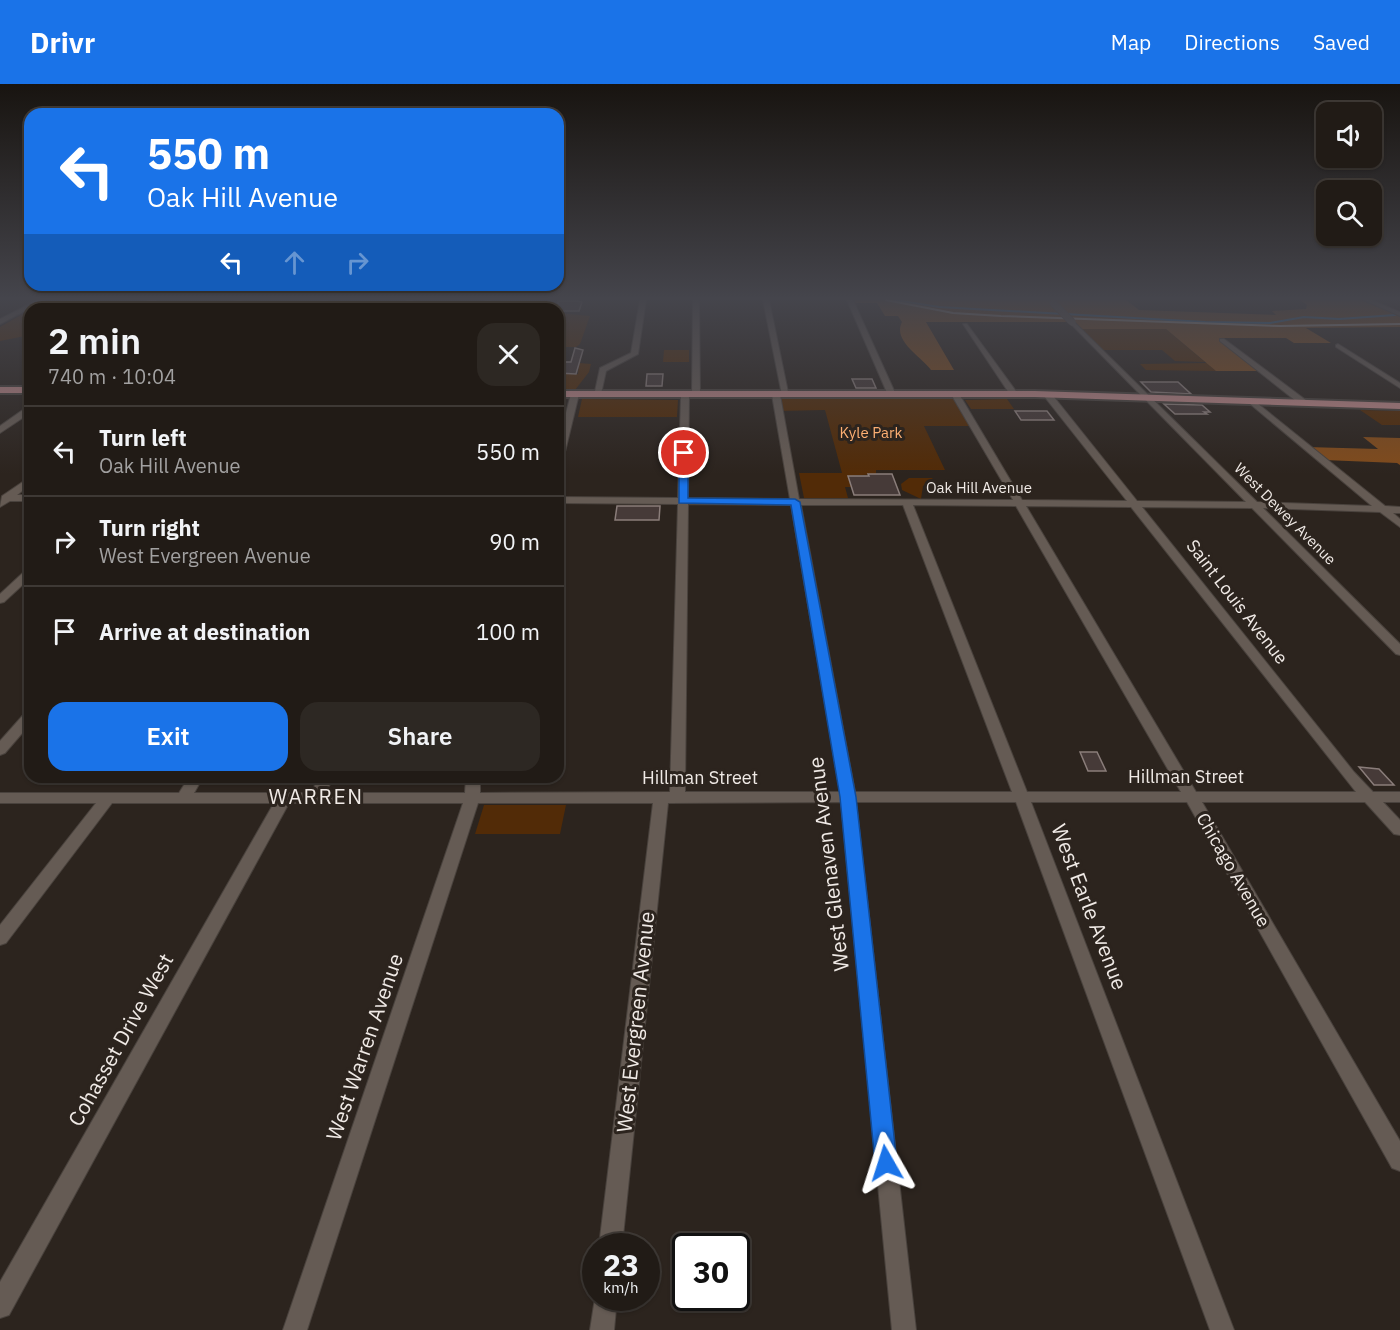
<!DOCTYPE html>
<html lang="en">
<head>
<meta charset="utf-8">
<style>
  :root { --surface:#211b16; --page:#2d2823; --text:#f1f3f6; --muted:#a2a1a1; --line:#3e3935; --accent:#1a73e8 }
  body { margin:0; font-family:"IBM Plex Sans",sans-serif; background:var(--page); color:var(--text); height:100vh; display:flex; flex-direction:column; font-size:22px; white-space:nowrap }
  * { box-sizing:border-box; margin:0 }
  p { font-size:20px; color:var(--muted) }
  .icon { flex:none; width:33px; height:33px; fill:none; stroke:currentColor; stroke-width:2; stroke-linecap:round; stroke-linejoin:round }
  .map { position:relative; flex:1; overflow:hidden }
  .details { position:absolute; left:24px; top:219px; width:540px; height:480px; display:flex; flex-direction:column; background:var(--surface); border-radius:18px; box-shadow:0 2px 4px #0004,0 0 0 2px var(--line) }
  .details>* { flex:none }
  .hud { position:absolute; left:24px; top:24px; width:540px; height:183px; border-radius:18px; box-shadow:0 2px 4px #0004,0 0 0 2px var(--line); background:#1a73e8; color:#fff; overflow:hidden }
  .tools { position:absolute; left:1316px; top:18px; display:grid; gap:12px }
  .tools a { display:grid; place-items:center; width:66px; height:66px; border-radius:12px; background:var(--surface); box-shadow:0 2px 4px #0004,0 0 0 2px var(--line); font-size:30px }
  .speed { position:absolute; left:582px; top:1149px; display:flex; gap:12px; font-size:30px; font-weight:700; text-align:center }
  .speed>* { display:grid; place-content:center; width:78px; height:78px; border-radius:50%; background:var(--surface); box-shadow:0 2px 4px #0004,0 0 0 2px var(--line); line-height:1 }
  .speed small { font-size:15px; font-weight:400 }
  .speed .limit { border:3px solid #111; border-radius:9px; background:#fff; color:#111 }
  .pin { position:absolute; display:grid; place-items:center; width:51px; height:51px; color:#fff; margin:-26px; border:3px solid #fff; border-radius:50%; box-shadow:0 2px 6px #0007 }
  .me { position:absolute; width:66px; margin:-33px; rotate:354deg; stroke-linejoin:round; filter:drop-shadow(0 0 4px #0008) }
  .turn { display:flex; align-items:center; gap:21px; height:126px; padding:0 24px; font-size:27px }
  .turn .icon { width:78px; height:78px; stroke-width:2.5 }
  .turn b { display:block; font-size:42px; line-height:51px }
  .lanes { display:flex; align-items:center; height:57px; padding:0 24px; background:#0003; justify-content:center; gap:30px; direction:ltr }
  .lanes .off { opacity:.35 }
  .round { display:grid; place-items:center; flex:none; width:63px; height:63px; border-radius:18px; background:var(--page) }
  .overview { display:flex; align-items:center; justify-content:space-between; height:102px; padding:0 24px }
  h1 { font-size:36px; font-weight:600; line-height:45px }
  .primary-button { display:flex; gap:12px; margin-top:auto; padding:12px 24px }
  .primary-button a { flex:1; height:69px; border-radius:18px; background:var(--accent); color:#fff; font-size:24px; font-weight:600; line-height:69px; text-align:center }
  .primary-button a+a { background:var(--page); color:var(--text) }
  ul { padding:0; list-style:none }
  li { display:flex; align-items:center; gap:18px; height:90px; padding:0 24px; border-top:2px solid var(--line) }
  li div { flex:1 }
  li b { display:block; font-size:22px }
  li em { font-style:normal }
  header { display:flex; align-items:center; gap:36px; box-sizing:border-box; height:84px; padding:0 30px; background:var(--accent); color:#fff }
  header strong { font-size:28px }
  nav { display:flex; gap:33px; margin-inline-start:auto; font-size:21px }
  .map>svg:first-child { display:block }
</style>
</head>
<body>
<header>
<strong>Drivr</strong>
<nav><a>Map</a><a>Directions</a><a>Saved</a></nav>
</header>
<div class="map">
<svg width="1400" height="1246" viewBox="0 0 1400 1246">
  <rect width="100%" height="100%" fill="#2c241e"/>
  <path fill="#522b07" d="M30 226V246L27 248H30V251L0 257V243Z
    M558 229 590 232 580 260 576 263H558Z
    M1079 245H1166L1205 278 1175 277 1162 266H1099Z
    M664 266H689V278H663Z
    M579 279 591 280 589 288 575 306H558V289L578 290Z
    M1207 279 1216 287 1146 286 1140 280Z
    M955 310 973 342H924L945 386H876V390L849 392 852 403H845L848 414H804L799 389H842L825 326 778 327 776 311Z
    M582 315 678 316 677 333H578Z
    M1007 315 1014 325H971L965 316Z
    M1360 326 1400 327V341H1382Z
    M909 394H933L923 402 921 415 902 406 901 400Z
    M484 721H566L560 750H475Z"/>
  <path fill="#814b1b" d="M850 216H1126L1139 226 1276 231 1272 227 1306 225 1307 221 1300 216H1361L1400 232V243L1306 244 1331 259H1294L1286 254H1219L1262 287H1216L1166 245H1079L1072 238H926L954 286H931C922 273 892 257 902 238L898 232H885L877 219H852Z
    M1363 353 1400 354V381L1397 379 1324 376 1307 363 1378 365Z"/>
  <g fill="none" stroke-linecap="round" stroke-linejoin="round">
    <path stroke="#337ab8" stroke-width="2" d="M895 216 939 223 1205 238 1270 239 1304 233 1339 235 1395 231"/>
  </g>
  <path fill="#463a38" stroke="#8a7d7a" stroke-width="1.5" d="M558 217H577L582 218 579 227H558Z
    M575 264 583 266 576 290 558 289V278H571Z
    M647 290H663L662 302H646Z
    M852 295H872L876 304H856Z
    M1141 298H1178L1191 310 1151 308Z
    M1164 320 1202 321 1210 328H1204L1207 330H1175Z
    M1015 327H1047L1054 336H1021Z
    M868 390H892L900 411H854L848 392H869Z
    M617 422H660L659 436H615Z
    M1080 668H1097L1106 687H1088Z
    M1359 683 1379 685 1394 701H1374Z"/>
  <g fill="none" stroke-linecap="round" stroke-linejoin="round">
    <g stroke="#49423d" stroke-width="2">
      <path id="minor" d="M38 216H45L0 240V235Z
        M236 216H242L231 225H224Z
        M322 216H328L319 225H312Z
        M407 216H413L405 225H399Z
        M485 216H491L485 225H479Z
        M640 216H646L638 270 606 287 601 310 594 312 600 284 631 269Z
        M693 216H699L700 311 696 313 692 311Z
        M763 216H769L789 313 782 311Z
        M847 216H853L896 311 895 313 888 311Z
        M1364 216H1371L1400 228V232Z
        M1072 236 1257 418 1372 422 1249 319V315H1252L1385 422 1400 423V429H1393L1400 435V443L1380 428 1263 424 1400 560V571L1396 570 1252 424 1142 423 1354 688 1373 708H1400V718H1383L1400 736V751L1394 750 1365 718H1202L1400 1057V1087L1392 1084 1187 718H1031L1234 1246H1210L1016 718H856L916 1246H892L841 718 668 719 622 1162H599L653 719H478L307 1246H283L463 719H289L9 1231 0 1234V1198L274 719H112L6 859 0 861V841L96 719H0V709H179L189 693H203L194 709H311L319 693H333L326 709H465L466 693H480V709L670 708 678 420 558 419V413L678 414 681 311 685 309 689 311 688 414 790 415 772 311 776 309 780 311 799 415 1013 416 951 310 955 308 959 310 1022 416 1127 417 1044 312V308H1050L1137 417 1246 418 1070 239ZM688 420 791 421 840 708H685ZM801 421H903L1012 708H855ZM913 421 1016 422 1181 708H1027ZM1026 422 1131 423 1356 708H1196Z
        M963 240H967L1018 310 1017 312H1011Z
        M1220 255H1224L1307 317V321H1301L1220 257Z
        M1338 260 1400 299V304L1336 263V261Z
        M575 308 579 310 563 376 558 379V359L571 310Z
        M27 323H30V329L0 349V342Z
        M30 393V401L17 411H30V417H10L0 423 2 412Z
        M30 485V494L4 518 0 519V510L26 486Z
        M30 628V640L5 669 0 671V657L25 629Z
        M596 1208V1214H617L614 1246H590Z"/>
    </g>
    <g stroke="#49423d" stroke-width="4">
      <path id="major" d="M148 216H157L144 225H134Z
        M0 303H30V309H0Z
        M558 307H1035L1400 319V325L1035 313H558Z"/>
    </g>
    <use href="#minor" fill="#655b54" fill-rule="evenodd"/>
    <use href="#major" fill="#bb8686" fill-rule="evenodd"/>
    <path stroke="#bcb5b1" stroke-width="2" d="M886 216 953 229 1001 232 1280 242 1400 240"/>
    <g stroke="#49423d" stroke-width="8" stroke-linecap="butt">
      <path id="minor-bridge" d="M1053 219 1072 238"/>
    </g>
    <use href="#minor-bridge" stroke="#655b54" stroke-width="7"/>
  </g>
  <linearGradient id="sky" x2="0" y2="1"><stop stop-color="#181410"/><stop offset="0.55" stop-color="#45454c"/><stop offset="1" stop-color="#45454c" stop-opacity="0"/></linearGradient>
  <rect width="1400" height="390" fill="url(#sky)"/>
  <path fill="#1a73e8" stroke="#114b97" stroke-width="1.5" d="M684 367 688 369V414L795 415 800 418 856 713 897 1079 894 1086 886 1090 878 1086 875 1079 840 713 791 421 679 419V369Z"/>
  <g text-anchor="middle" stroke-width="6" stroke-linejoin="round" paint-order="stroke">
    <g font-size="15" fill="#fdaf73" stroke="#2c241e">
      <text x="871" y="354">Kyle Park</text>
    </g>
    <g font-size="15" fill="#f0eae6" stroke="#2c241e">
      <text x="979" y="409">Oak Hill Avenue</text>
      <text transform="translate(1285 430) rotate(45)" y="5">West Dewey Avenue</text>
    </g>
    <g font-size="18" fill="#f0eae6" stroke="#2c241e">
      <text transform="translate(1237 518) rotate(52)" y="6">Saint Louis Avenue</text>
      <text x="1186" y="699">Hillman Street</text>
      <text x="700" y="700">Hillman Street</text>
      <text transform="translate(1233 786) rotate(60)" y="6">Chicago Avenue</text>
    </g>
    <g font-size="21" letter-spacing="1.5" fill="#f0eae6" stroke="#2c241e">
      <text x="316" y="720">WARREN</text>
    </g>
    <g font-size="21" fill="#f0eae6" stroke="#2c241e">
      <text transform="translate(829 780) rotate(-97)" y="7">West Glenaven Avenue</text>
      <text transform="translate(1089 823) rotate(69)" y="7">West Earle Avenue</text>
      <text transform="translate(636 938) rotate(-84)" y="7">West Evergreen Avenue</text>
      <text transform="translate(121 956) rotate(-61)" y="7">Cohasset Drive West</text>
      <text transform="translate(365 963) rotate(-71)" y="7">West Warren Avenue</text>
    </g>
  </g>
</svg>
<div class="tools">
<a><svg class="icon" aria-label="sound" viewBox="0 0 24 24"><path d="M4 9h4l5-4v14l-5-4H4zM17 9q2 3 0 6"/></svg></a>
<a><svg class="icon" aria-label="search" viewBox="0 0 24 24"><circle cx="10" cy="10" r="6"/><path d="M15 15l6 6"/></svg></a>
</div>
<div class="speed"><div>23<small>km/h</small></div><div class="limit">30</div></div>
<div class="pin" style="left:684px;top:369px;background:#d93025"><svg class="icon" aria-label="arrive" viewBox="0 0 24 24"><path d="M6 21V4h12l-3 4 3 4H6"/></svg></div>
<svg class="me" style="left:886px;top:1079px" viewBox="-20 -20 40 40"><path d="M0-17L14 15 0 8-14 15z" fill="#1a73e8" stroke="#fff" stroke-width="4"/></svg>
<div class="hud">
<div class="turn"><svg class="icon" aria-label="left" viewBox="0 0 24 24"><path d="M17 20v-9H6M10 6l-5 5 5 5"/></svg><div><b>550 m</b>Oak Hill Avenue</div></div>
<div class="lanes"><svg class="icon" aria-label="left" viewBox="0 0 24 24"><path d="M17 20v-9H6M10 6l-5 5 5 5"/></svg><svg class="icon off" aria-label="ahead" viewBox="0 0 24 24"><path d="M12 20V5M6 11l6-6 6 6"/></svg><svg class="icon off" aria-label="right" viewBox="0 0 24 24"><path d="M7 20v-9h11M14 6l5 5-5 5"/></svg></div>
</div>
<section class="details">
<div class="overview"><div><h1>2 min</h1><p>740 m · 10:04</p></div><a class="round"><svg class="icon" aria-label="close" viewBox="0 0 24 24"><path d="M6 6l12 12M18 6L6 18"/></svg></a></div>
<ul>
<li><svg class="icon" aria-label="left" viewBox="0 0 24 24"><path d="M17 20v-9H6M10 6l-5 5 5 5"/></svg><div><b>Turn left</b><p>Oak Hill Avenue</p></div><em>550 m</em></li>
<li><svg class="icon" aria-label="right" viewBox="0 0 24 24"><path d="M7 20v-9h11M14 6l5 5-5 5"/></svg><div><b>Turn right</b><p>West Evergreen Avenue</p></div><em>90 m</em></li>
<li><svg class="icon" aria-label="arrive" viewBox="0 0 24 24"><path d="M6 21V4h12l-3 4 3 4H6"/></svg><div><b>Arrive at destination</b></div><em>100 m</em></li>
</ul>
<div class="primary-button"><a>Exit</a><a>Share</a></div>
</section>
</div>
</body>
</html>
